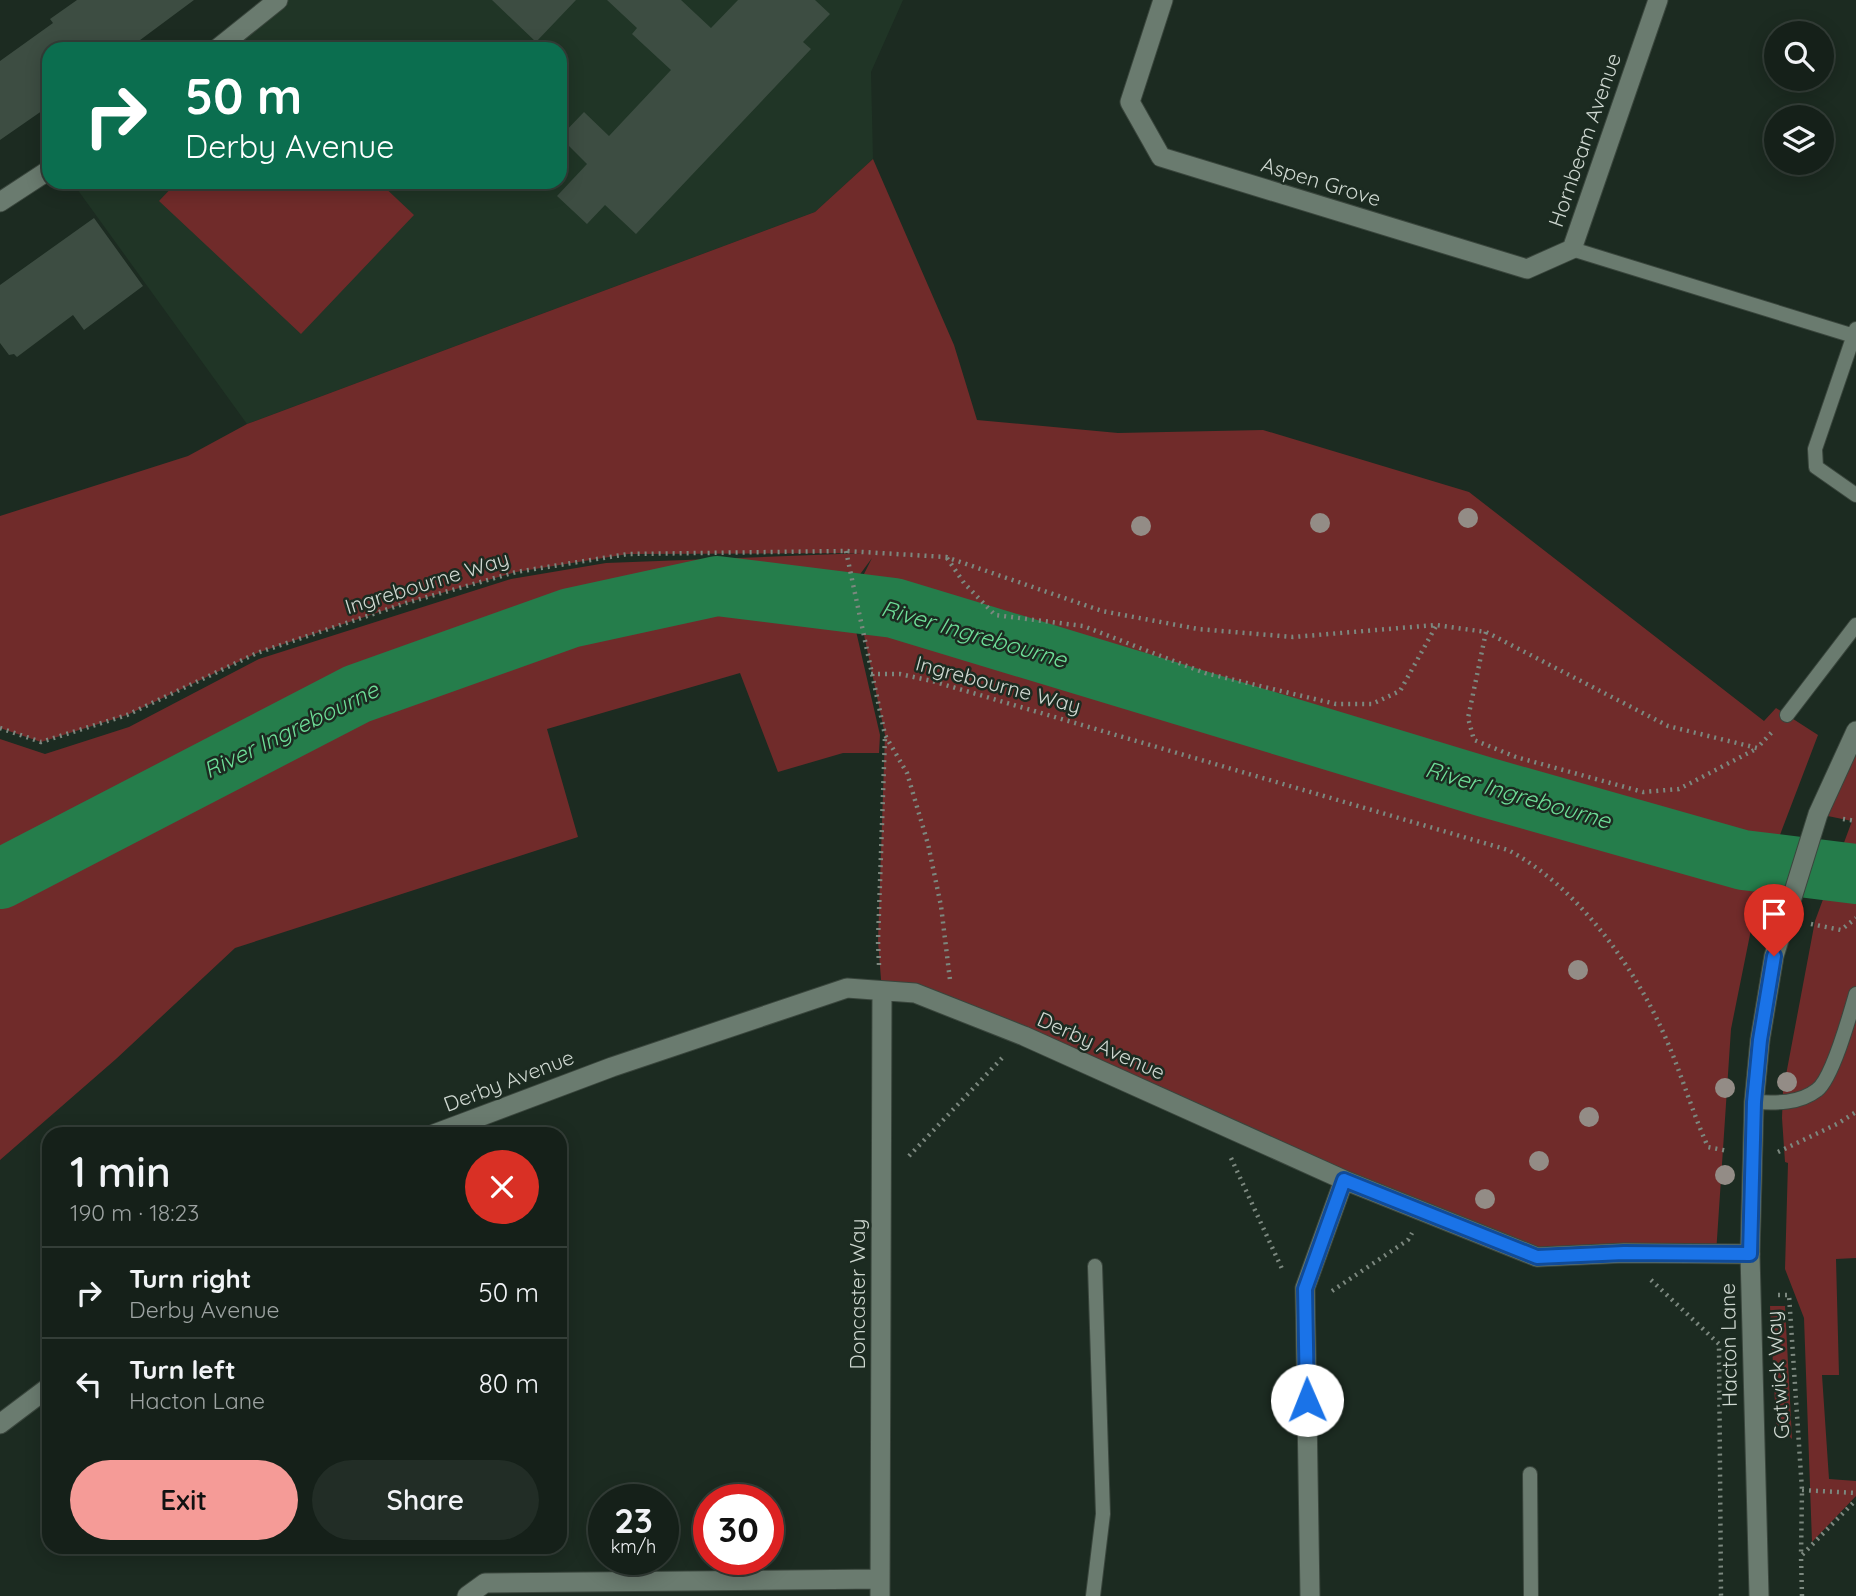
<!DOCTYPE html>
<html lang="en">
<head>
<meta charset="utf-8">
<style>
  :root { --surface:#152019; --page:#222d26; --text:#f1f3f6; --muted:#9da3a2; --line:#343e38; --accent:#f59b97 }
  body { margin:0; font-family:Quicksand,sans-serif; background:var(--page); color:var(--text); height:100vh; display:flex; flex-direction:column; font-size:26px; white-space:nowrap }
  * { box-sizing:border-box; margin:0 }
  p { font-size:23px; color:var(--muted) }
  .icon { flex:none; width:38px; height:38px; fill:none; stroke:currentColor; stroke-width:2; stroke-linecap:round; stroke-linejoin:round }
  .map { position:relative; flex:1; overflow:hidden }
  .details { position:absolute; left:42px; top:1127px; width:525px; height:427px; display:flex; flex-direction:column; background:var(--surface); border-radius:21px; box-shadow:0 4px 18px #0003,0 0 0 2px var(--line) }
  .details>* { flex:none }
  .top-card { position:absolute; left:42px; top:42px; width:525px; height:147px; border-radius:21px; box-shadow:0 4px 18px #0003,0 0 0 2px var(--line); background:#0b6e4f; color:#fff; overflow:hidden }
  .buttons { position:absolute; left:1764px; top:21px; display:grid; gap:14px }
  .buttons a { display:grid; place-items:center; width:70px; height:70px; border-radius:50%; background:var(--surface); box-shadow:0 4px 18px #0003,0 0 0 2px var(--line); font-size:35px }
  .speed { position:absolute; left:588px; top:1484px; display:flex; gap:14px; font-size:35px; font-weight:700; text-align:center }
  .speed>* { display:grid; place-content:center; width:91px; height:91px; border-radius:50%; background:var(--surface); box-shadow:0 4px 18px #0003,0 0 0 2px var(--line); line-height:1 }
  .speed small { font-size:18px; font-weight:400 }
  .speed .limit { border:10px solid #d22; background:#fff; color:#111 }
  .pin { position:absolute; display:grid; place-items:center; width:60px; height:60px; color:#fff; margin:-72px -30px; border-radius:50% 50% 50% 0; rotate:-45deg; box-shadow:0 0 7px #0007 }
  .pin .icon { rotate:45deg }
  .me { position:absolute; width:77px; margin:-38px; rotate:359deg; stroke-linejoin:round; filter:drop-shadow(0 0 5px #0008) }
  .turn { display:flex; align-items:center; gap:24px; height:147px; padding:0 28px; font-size:32px }
  .turn .icon { width:91px; height:91px; stroke-width:2.5 }
  .turn b { display:block; font-size:49px; line-height:60px }
  .round { display:grid; place-items:center; flex:none; width:74px; height:74px; border-radius:37px; background:var(--page) }
  .head { display:flex; align-items:center; justify-content:space-between; height:119px; padding:0 28px }
  h1 { font-size:42px; font-weight:600; line-height:52px }
  .primary-button { display:flex; gap:14px; margin-top:auto; padding:14px 28px }
  .primary-button a { flex:1; height:80px; border-radius:42px; background:var(--accent); color:#111; font-size:28px; font-weight:600; line-height:80px; text-align:center }
  .primary-button a+a { background:var(--page); color:var(--text) }
  ul { padding:0; list-style:none }
  li { display:flex; align-items:center; gap:21px; height:91px; padding:0 28px; border-top:2px solid var(--line) }
  li div { flex:1 }
  li b { display:block; font-size:26px }
  li em { font-style:normal }
  .map>svg:first-child { display:block }
</style>
</head>
<body>
<div class="map">
<svg width="1856" height="1596" viewBox="0 0 1856 1596">
  <rect width="100%" height="100%" fill="#1c2b21"/>
  <path fill="#203526" d="M278 0H903L871 72 873 159 815 212 247 424 72 182H560V49H217Z"/>
  <path fill="#702b2a" d="M873 159 954 345 977 420 1118 433 1263 430 1469 492 1764 721 1776 708 1818 735 1759 890 1731 1029 1716 1254 1537 1257 1024 1036 882 992 878 941 885 735 855 592 872 558 847 592 880 735 879 753H843L778 772 740 673 547 729 578 837 235 948 116 1059 0 1160V739L45 754 129 727 259 659 511 579 606 563 865 553 628 554 516 572 406 603 257 653 127 715 41 742 0 728V516L188 456 247 424 815 212Z
    M177 182H379L414 215 301 334 159 201Z
    M1856 731V1258L1836 1259 1839 1375H1822L1829 1479 1856 1481V1496L1812 1542 1804 1318 1785 1269 1788 1163 1785 1162 1782 1118 1783 1091 1815 921 1852 821 1818 814Z
    M1770 1306H1785L1792 1439 1776 1423Z"/>
  <g fill="none" stroke-linecap="round" stroke-linejoin="round">
    <path stroke="#257d4b" stroke-width="60" d="M0 879 357 694 570 618 717 586 894 608 1485 787 1743 860 1856 874"/>
  </g>
  <path fill="#3d4d42" d="M77 0H194L128 49H49V106L0 140V61L53 23 50 19Z
    M492 0H576L536 42Z
    M607 0H681L711 28 738 0H815L830 14 803 42 811 49 636 234 605 205 587 224 557 196 587 164 560 137 584 112 609 136 671 70 632 34 637 28Z
    M94 218 143 286 84 330 73 315 17 357 14 354 9 355 0 343V285Z"/>
  <g fill="none" stroke-linecap="round" stroke-linejoin="round">
    <g stroke="#3a463d" stroke-width="16">
      <path id="service" d="M1572 249 1854 336
        M1856 329 1815 449 1816 467 1856 495
        M1787 715 1856 625
        M1754 1102C1776 1103 1799 1104 1817 1090 1832 1079 1850 1015 1856 994
        M1530 1474 1531 1596
        M1093 1596 1103 1514 1095 1266"/>
    </g>
    <g stroke="#3a463d" stroke-width="21">
      <path id="minor" d="M1163 0 1130 102 1161 157 1527 269 1572 249 1658 0
        M217 49 278 0
        M0 202 49 170
        M434 1134 612 1067 847 988 915 993 1024 1036 1344 1180 1537 1257 1624 1253 1750 1254
        M0 1424 49 1387
        M467 1596 485 1583 879 1579
        M880 1596 882 992
        M1310 1596 1305 1288 1344 1180"/>
    </g>
    <g stroke="#3a463d" stroke-width="21">
      <path id="tertiary" d="M1759 1596 1750 1254 1754 1102 1760 1040 1774 956 1818 814 1856 731"/>
    </g>
    <path stroke="#7c887f" stroke-width="4.5" stroke-dasharray="2 5" stroke-linecap="butt" d="M846 551 885 735 907 773 928 844 941 906 950 980
      M947 558 964 583 995 615 1083 626 1205 673 1336 704H1372L1400 691 1436 626
      M1486 632 1468 718 1474 740 1516 757 1643 792 1679 789 1756 749
      M871 674H900L932 681 1508 850C1575 885 1632 963 1663 1032 1680 1069 1691 1109 1708 1147L1728 1151
      M0 728 41 742 127 715 257 653 406 603 516 572 628 554 846 551 946 557 1102 611 1198 629 1293 637 1436 625 1486 632 1668 726 1757 748 1774 730
      M1843 819 1856 821
      M1811 924 1841 930 1856 918
      M879 965 878 941 885 736
      M1778 1152 1837 1124 1856 1112
      M909 1156 1004 1056
      M1231 1158 1283 1271
      M1651 1280 1719 1344 1721 1596
      M1332 1291 1408 1240 1412 1233
      M1778 1295H1789L1802 1490 1801 1556
      M1802 1490 1856 1493
      M1802 1596 1801 1556 1856 1500"/>
    <use href="#service" stroke="#6a7b6f" stroke-width="14"/>
    <use href="#minor" stroke="#6a7b6f" stroke-width="19"/>
    <use href="#tertiary" stroke="#6a7b6f" stroke-width="19"/>
  </g>
  <g fill="#938c86">
    <circle cx="1468" cy="518" r="10"/>
    <circle cx="1320" cy="523" r="10"/>
    <circle cx="1141" cy="526" r="10"/>
    <circle cx="1578" cy="970" r="10"/>
    <circle cx="1787" cy="1082" r="10"/>
    <circle cx="1725" cy="1088" r="10"/>
    <circle cx="1589" cy="1117" r="10"/>
    <circle cx="1539" cy="1161" r="10"/>
    <circle cx="1725" cy="1175" r="10"/>
    <circle cx="1485" cy="1199" r="10"/>
  </g>
  <g fill="none" stroke-linecap="round" stroke-linejoin="round">
    <g stroke="#114b97" stroke-width="18">
      <path id="route" d="M1307 1400 1305 1289 1344 1180 1537 1257 1624 1253 1750 1254 1754 1102 1760 1040 1774 956"/>
    </g>
    <use href="#route" stroke="#1a73e8" stroke-width="12"/>
  </g>
  <g text-anchor="middle" stroke-width="5" stroke-linejoin="round" paint-order="stroke">
    <g font-size="21" fill="#ced7d0" stroke="#1c2b21">
      <text transform="translate(1585 140) rotate(-71)" y="7">Hornbeam Avenue</text>
      <text transform="translate(1321 182) rotate(17)" y="7">Aspen Grove</text>
      <text transform="translate(427 583) rotate(-17)" y="7">Ingrebourne Way</text>
      <text transform="translate(998 685) rotate(15)" y="7">Ingrebourne Way</text>
      <text transform="translate(1101 1046) rotate(24)" y="7">Derby Avenue</text>
      <text transform="translate(509 1081) rotate(-21)" y="7">Derby Avenue</text>
      <text transform="translate(858 1294) rotate(-90)" y="7">Doncaster Way</text>
      <text transform="translate(1729 1345) rotate(-91)" y="7">Hacton Lane</text>
      <text transform="translate(1778 1375) rotate(-94)" y="7">Gatwick Way</text>
    </g>
    <g font-size="23" font-style="italic" fill="#6ede98" stroke="#1c2b21">
      <text transform="translate(974 634) rotate(16)" y="8">River Ingrebourne</text>
      <text transform="translate(291 730) rotate(-26)" y="8">River Ingrebourne</text>
      <text transform="translate(1518 795) rotate(16)" y="8">River Ingrebourne</text>
    </g>
  </g>
</svg>
<div class="buttons">
<a><svg class="icon" aria-label="search" viewBox="0 0 24 24"><circle cx="10" cy="10" r="6"/><path d="M15 15l6 6"/></svg></a>
<a><svg class="icon" aria-label="layers" viewBox="0 0 24 24"><path d="M12 4l9 5-9 5-9-5zM3 14l9 5 9-5"/></svg></a>
</div>
<div class="speed"><div>23<small>km/h</small></div><div class="limit">30</div></div>
<div class="pin" style="left:1774px;top:956px;background:#d93025"><svg class="icon" aria-label="arrive" viewBox="0 0 24 24"><path d="M6 21V4h12l-3 4 3 4H6"/></svg></div>
<svg class="me" style="left:1307px;top:1400px" viewBox="-20 -20 40 40"><circle r="19" fill="#fff"/><path d="M0-13L10 11 0 6-10 11z" fill="#1a73e8"/></svg>
<div class="top-card">
<div class="turn"><svg class="icon" aria-label="right" viewBox="0 0 24 24"><path d="M7 20v-9h11M14 6l5 5-5 5"/></svg><div><b>50 m</b>Derby Avenue</div></div>
</div>
<section class="details">
<div class="head"><div><h1>1 min</h1><p>190 m · 18:23</p></div><a class="round" style="background:#d93025;color:#fff"><svg class="icon" aria-label="close" viewBox="0 0 24 24"><path d="M6 6l12 12M18 6L6 18"/></svg></a></div>
<ul>
<li><svg class="icon" aria-label="right" viewBox="0 0 24 24"><path d="M7 20v-9h11M14 6l5 5-5 5"/></svg><div><b>Turn right</b><p>Derby Avenue</p></div><em>50 m</em></li>
<li><svg class="icon" aria-label="left" viewBox="0 0 24 24"><path d="M17 20v-9H6M10 6l-5 5 5 5"/></svg><div><b>Turn left</b><p>Hacton Lane</p></div><em>80 m</em></li>
</ul>
<div class="primary-button"><a>Exit</a><a>Share</a></div>
</section>
</div>
</body>
</html>
